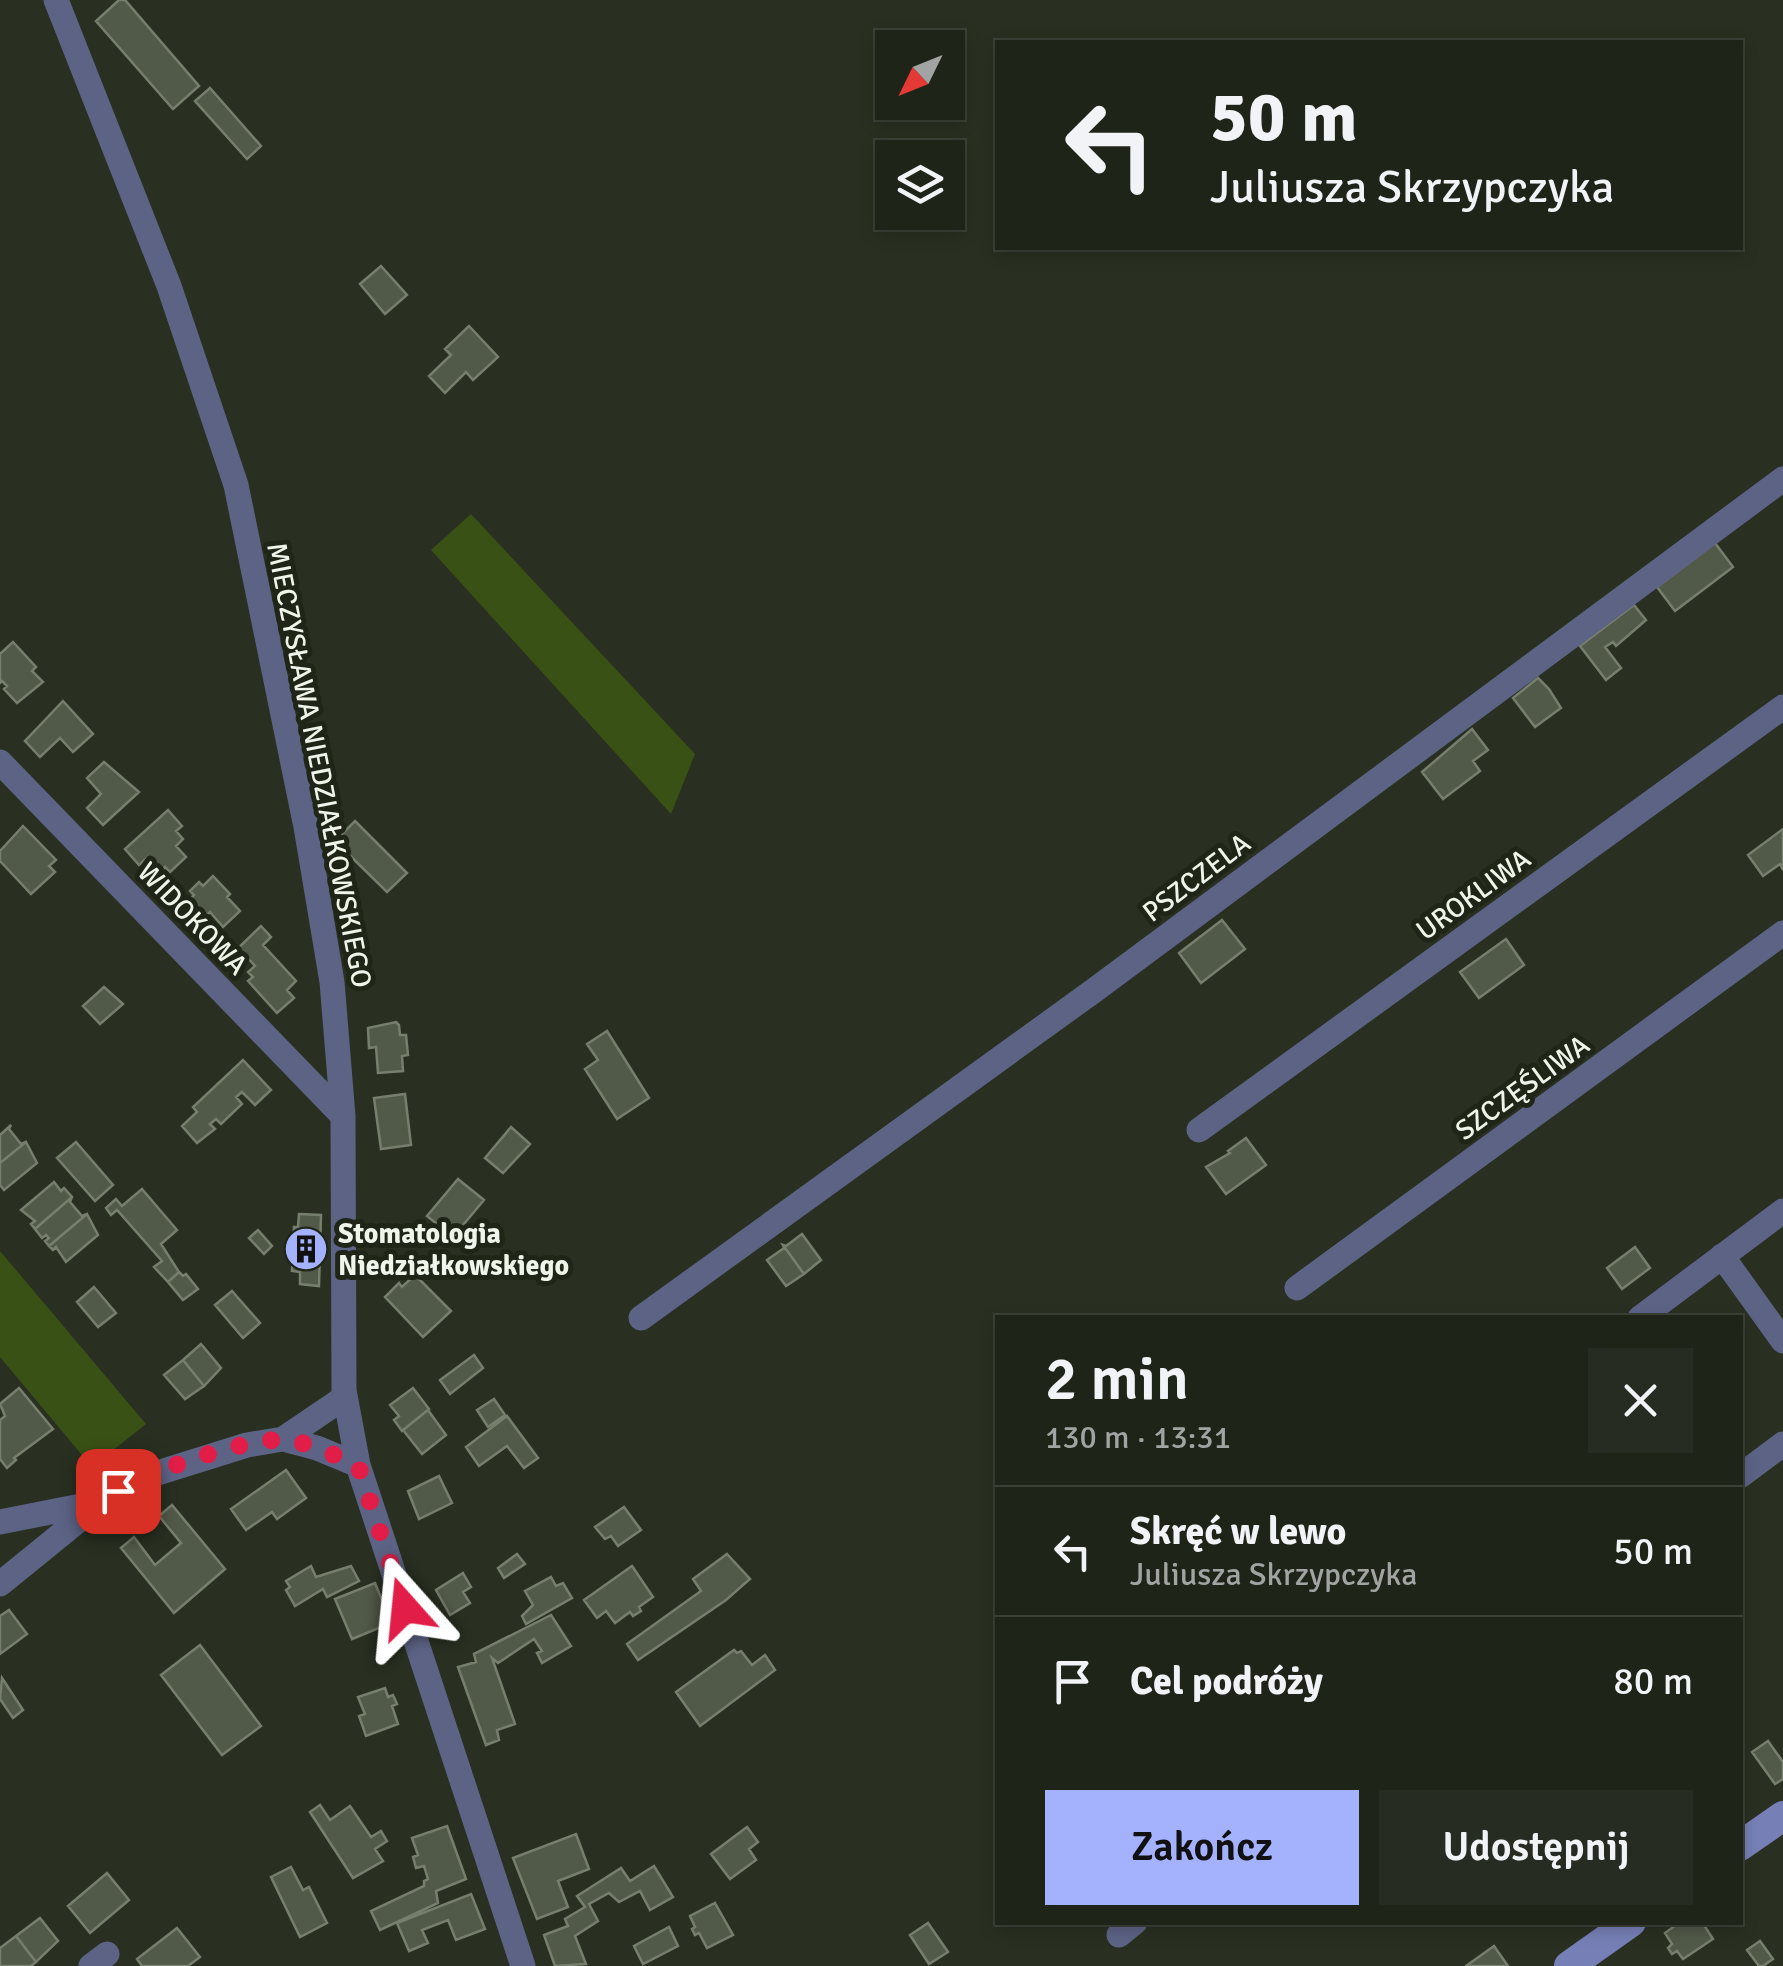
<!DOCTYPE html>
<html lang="pl">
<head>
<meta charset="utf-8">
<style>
  :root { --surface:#1f2419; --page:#272c22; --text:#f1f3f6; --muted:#a1a4a2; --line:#3c4138; --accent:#a4b1fc }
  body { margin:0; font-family:Signika,sans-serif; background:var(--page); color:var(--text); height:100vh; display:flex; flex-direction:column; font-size:38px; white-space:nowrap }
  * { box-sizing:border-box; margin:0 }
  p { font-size:32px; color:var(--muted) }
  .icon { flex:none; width:55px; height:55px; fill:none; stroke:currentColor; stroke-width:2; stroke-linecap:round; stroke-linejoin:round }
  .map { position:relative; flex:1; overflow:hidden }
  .side { position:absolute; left:995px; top:1315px; width:748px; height:610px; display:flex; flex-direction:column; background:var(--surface); border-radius:0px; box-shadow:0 5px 15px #0003,0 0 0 2px var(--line) }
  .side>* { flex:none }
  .top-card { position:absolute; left:995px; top:40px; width:748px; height:210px; border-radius:0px; box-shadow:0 5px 15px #0003,0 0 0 2px var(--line); background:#1f2419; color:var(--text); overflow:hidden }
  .needle { width:65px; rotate:227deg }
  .tools { position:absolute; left:875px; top:30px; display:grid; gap:20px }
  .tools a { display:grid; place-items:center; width:90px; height:90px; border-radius:0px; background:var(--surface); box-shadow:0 5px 15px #0003,0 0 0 2px var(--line); font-size:50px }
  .pin { position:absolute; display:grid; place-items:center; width:85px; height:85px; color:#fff; margin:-42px; border-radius:20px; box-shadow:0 5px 15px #0006 }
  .me { position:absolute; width:110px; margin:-55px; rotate:342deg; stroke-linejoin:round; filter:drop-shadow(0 0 8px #0008) }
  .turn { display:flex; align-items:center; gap:35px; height:210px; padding:0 50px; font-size:45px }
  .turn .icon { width:130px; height:130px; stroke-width:2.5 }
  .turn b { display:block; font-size:70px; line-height:85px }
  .round { display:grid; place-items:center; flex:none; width:105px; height:105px; border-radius:0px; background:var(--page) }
  .overview { display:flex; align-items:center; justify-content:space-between; height:170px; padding:0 50px }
  h1 { font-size:60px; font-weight:600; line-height:75px }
  .button { display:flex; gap:20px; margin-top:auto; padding:20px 50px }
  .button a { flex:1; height:115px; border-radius:0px; background:var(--accent); color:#111; font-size:40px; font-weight:600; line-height:115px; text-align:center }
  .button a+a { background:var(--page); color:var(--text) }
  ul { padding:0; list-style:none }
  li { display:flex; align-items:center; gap:30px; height:130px; padding:0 50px; border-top:2px solid var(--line) }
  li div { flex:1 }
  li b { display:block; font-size:38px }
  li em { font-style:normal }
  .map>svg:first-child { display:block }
</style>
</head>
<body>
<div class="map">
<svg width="1783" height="1966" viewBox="0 0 1783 1966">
  <rect width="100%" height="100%" fill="#293021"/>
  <path fill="#3a5115" d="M471 514 695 754 671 814 431 550Z
    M0 1251 146 1424 92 1467 0 1357Z"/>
  <path fill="#515948" stroke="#767f6d" stroke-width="2.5" d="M119 0H125L199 86 173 109 96 21Z
    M210 88 261 146 247 159 195 101Z
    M381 266 407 295 385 314 360 284Z
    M469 326 498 357 473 380 466 372 445 393 429 376 451 355 445 349Z
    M1715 543 1733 567 1675 611 1657 587Z
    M1634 605 1646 620 1616 646 1613 642 1605 647 1621 668 1606 680 1580 646Z
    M13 642 36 667 32 671 43 682 17 703 4 689 7 686 2 681 0 683V654Z
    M1538 678 1549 689 1561 708 1535 727 1513 698Z
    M63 701 93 734 73 752 60 738 40 757 25 741Z
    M1472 729 1488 750 1473 761 1480 771 1443 799 1422 772Z
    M104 762 139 792 103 825 87 808 101 794 87 778Z
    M168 810 182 826 176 831 183 839 176 846 186 857 170 872 165 867 159 873 149 863 152 861 148 857 139 865 125 849Z
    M355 821 407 873 387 892 335 841Z
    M23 826 56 860 49 866 55 872 31 894 0 861V851Z
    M1783 829V870L1780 864 1763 876 1748 855Z
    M213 876 230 894 227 897 240 911 223 927 210 912 204 918 199 913 195 917 188 910 192 906 188 901 194 895 190 891 199 882 203 886Z
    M1222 920 1245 949 1201 983 1179 953Z
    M261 926 271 937 263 945 296 981 287 990 294 998 277 1013 248 981 253 977 248 972 255 966 247 957 236 968 227 959Z
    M1506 939 1524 965 1479 998 1460 972Z
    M104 987 123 1004 100 1024 83 1006Z
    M396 1022 399 1025 400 1035H406L408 1055 402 1056 403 1071 378 1073 376 1047 369 1048 368 1028Z
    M607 1031 649 1098 617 1119 585 1069 598 1060 587 1044Z
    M243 1060 271 1090 255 1105 242 1092 236 1097 242 1104 221 1124 216 1119 210 1124 215 1129 197 1143 182 1126 197 1112 193 1107Z
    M405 1094 411 1145 381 1149 374 1098Z
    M11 1125 9 1129 21 1144 26 1142 0 1163V1135Z
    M511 1127 530 1144 503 1173 485 1158Z
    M1246 1138 1266 1165 1226 1194 1206 1167 1230 1153 1228 1151Z
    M26 1142 37 1163 4 1190 0 1185V1163Z
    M76 1142 113 1185 95 1201 57 1158Z
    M458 1179 484 1200 453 1237 427 1216Z
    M54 1182 61 1191 64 1188 72 1197 35 1229 31 1224 35 1221 21 1210Z
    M142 1189 177 1230 161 1244 179 1272 168 1282 154 1267 162 1261 117 1210 111 1215 106 1208 116 1199 122 1206Z
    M72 1197 70 1202 82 1216 87 1214 49 1246 45 1241 49 1238 46 1235 42 1238 35 1229Z
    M87 1214 98 1235 66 1262 56 1247 53 1250 49 1246Z
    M299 1214 321 1215 319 1286 300 1284V1272L292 1271 294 1227H298Z
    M258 1230 272 1246 264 1254 249 1238Z
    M802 1234 821 1260 804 1274 783 1245 786 1246Z
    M783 1245 804 1274 786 1286 767 1260 784 1248Z
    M1635 1247 1650 1268 1622 1289 1607 1268Z
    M179 1272 183 1276 186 1274 198 1289 183 1300 168 1282Z
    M415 1275 451 1311 423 1337 385 1297 399 1283 402 1287Z
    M94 1287 116 1313 98 1327 77 1302Z
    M232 1291 260 1323 243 1338 215 1305Z
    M201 1344 221 1368 204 1386 183 1360Z
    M474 1355 483 1368 450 1394 440 1380Z
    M183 1360 204 1386 185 1399 164 1375Z
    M19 1388 53 1429 14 1458 16 1460 7 1468 0 1459V1420L5 1416 0 1404Z
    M413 1388 429 1409 402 1431 394 1420 399 1416 390 1405Z
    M494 1399 505 1415 488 1427 477 1410Z
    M428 1410 446 1435 422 1454 403 1430Z
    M507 1416 538 1458 524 1468 507 1446 479 1466 466 1447Z
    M286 1470 306 1498 277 1519 272 1512 246 1530 231 1509Z
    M439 1476 452 1503 419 1519 408 1491Z
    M172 1505 225 1569 174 1613 121 1548 134 1537 155 1565 181 1543 159 1516Z
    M624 1507 641 1530 618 1546 611 1536 605 1539 595 1527Z
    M517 1554 525 1564 504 1578 498 1568Z
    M727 1554 750 1579 726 1600 638 1660 627 1644 701 1591 693 1579Z
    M311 1566 316 1577 351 1566 359 1581 327 1597 323 1589 295 1606 286 1590 290 1587 286 1581Z
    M632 1566 653 1597 639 1607 641 1611 633 1616 630 1612 615 1623 606 1611 597 1618 584 1600Z
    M463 1573 471 1587 463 1592 470 1603 450 1615 436 1590Z
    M551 1577 556 1586 563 1583 572 1598 526 1624 522 1616 533 1605 525 1591Z
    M375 1583 382 1600 385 1598 388 1605 384 1607 391 1623 352 1639 335 1599Z
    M9 1610 27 1634 0 1654V1616Z
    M551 1615 571 1646 542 1663 537 1653 542 1651 534 1639 498 1663 492 1658 515 1724 497 1730 499 1740 486 1745 458 1667 476 1662 474 1654Z
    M200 1645 261 1726 222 1755 161 1675Z
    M734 1650 737 1653 741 1651 752 1665 765 1655 775 1670 700 1726 676 1692Z
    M2 1678 23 1710 13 1718 0 1699Z
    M385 1688 388 1697 393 1695 397 1704 392 1706 398 1724 366 1736 359 1716 365 1714 358 1697Z
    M1768 1741 1783 1762V1779L1775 1784 1752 1752Z
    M320 1805 330 1820 350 1806 371 1837 381 1831 387 1841 375 1849 383 1861 353 1878 310 1812Z
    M447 1826 466 1879 436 1891 438 1903 380 1930 371 1911 424 1886V1881L428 1879 424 1866 416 1868 413 1857 418 1855 412 1838Z
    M747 1827 758 1842 749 1849 756 1860 730 1879 711 1854Z
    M576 1834 589 1869 558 1881 568 1907 537 1919 513 1858Z
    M654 1866 673 1897 650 1910 640 1891 619 1902 609 1893 589 1904 598 1921 575 1936 586 1964 555 1966 544 1935 568 1926 565 1919 585 1907 577 1896 621 1868 630 1881Z
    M291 1867 303 1890 309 1887 327 1923 300 1937 271 1877Z
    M107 1873 129 1900 90 1933 68 1906Z
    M471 1894 485 1929 456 1940 448 1920 422 1930 428 1943 409 1951 397 1923Z
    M715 1903 733 1935 707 1948 699 1933 695 1935 692 1929 695 1927 690 1916Z
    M40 1918 58 1941 36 1962 16 1936Z
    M1680 1922H1702L1713 1939 1683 1959 1677 1951 1672 1954 1668 1948 1672 1944 1665 1933Z
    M928 1923 948 1952 929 1964 910 1935Z
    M669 1927 678 1946 643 1964 634 1946Z
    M177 1928 200 1957 188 1966H142L137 1959Z
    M16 1936 36 1962 31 1966H0V1948Z
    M1760 1941 1773 1959 1763 1966H1759L1747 1950Z
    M1494 1946 1508 1966H1466Z"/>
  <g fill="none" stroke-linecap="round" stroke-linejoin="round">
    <path stroke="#5d6385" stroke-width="25" d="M56 0 169 286 236 485 306 827 332 982 343 1116 344 1390 358 1465 523 1966
      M0 762 343 1116
      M1199 1130 1783 707
      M1722 1256 1783 1341
      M1297 1288 1783 933
      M641 1318 1092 992 1783 479
      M1640 1318 1783 1211
      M283 1439 345 1397
      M1740 1476 1783 1444
      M0 1522 96 1503
      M0 1584 101 1502 135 1480 247 1445 283 1439 317 1448 358 1465
      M1119 1935 1135 1922
      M91 1966 107 1954"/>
    <path stroke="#7780b6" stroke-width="30" d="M1740 1846 1783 1816
      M1569 1966 1631 1922"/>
  </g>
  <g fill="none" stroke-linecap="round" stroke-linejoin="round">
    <path stroke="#e11d48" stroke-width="18" stroke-dasharray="0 32.4" d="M118 1491C147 1472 249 1437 283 1440 308 1441 335 1456 358 1465L405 1608"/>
  </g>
  <defs>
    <g id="building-disc" transform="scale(2.25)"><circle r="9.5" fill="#a4b1fc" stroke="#1f2617"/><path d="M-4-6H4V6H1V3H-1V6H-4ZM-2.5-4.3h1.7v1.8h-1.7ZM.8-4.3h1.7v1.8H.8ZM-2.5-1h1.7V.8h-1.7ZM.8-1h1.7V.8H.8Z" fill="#111"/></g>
  </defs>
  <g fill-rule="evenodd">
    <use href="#building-disc" x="306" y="1249"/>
  </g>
  <g text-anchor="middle" stroke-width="10" stroke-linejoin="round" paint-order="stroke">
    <g font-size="28" fill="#f0f5eb" stroke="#1f2617">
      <text transform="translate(320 765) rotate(79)" y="10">MIECZYSŁAWA NIEDZIAŁKOWSKIEGO</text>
      <text transform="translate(1196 877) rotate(-37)" y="10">PSZCZELA</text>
      <text transform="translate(1473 894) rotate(-36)" y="10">UROKLIWA</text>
      <text transform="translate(193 918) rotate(46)" y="10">WIDOKOWA</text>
      <text transform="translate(1522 1087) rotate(-36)" y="10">SZCZĘŚLIWA</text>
    </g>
    <g font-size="28" font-weight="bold" fill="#f0f5eb" stroke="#1f2617" text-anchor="start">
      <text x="338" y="1243">Stomatologia<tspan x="338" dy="32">Niedziałkowskiego</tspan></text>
    </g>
  </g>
</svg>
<div class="tools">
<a><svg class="needle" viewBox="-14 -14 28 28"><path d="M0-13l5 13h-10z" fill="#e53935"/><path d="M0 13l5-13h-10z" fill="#a1a4a2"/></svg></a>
<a><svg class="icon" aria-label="layers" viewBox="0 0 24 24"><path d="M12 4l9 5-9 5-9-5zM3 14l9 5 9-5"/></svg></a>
</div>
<div class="pin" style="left:118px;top:1491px;background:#d93025"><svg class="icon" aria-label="arrive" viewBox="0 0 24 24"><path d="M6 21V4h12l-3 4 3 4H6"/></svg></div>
<svg class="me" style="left:405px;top:1608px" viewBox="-20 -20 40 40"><path d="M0-17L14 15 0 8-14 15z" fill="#e11d48" stroke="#fff" stroke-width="4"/></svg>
<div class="top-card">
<div class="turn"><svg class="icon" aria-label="left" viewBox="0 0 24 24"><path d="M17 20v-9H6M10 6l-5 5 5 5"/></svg><div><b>50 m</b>Juliusza Skrzypczyka</div></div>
</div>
<section class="side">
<div class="overview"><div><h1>2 min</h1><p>130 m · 13:31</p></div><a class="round"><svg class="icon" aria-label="close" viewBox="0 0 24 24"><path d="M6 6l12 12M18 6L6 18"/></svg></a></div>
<ul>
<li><svg class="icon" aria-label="left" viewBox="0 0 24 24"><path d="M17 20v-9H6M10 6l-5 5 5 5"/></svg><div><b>Skręć w lewo</b><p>Juliusza Skrzypczyka</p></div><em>50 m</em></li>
<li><svg class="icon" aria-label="arrive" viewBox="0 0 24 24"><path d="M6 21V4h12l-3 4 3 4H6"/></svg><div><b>Cel podróży</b></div><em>80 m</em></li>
</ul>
<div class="button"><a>Zakończ</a><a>Udostępnij</a></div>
</section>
</div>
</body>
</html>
